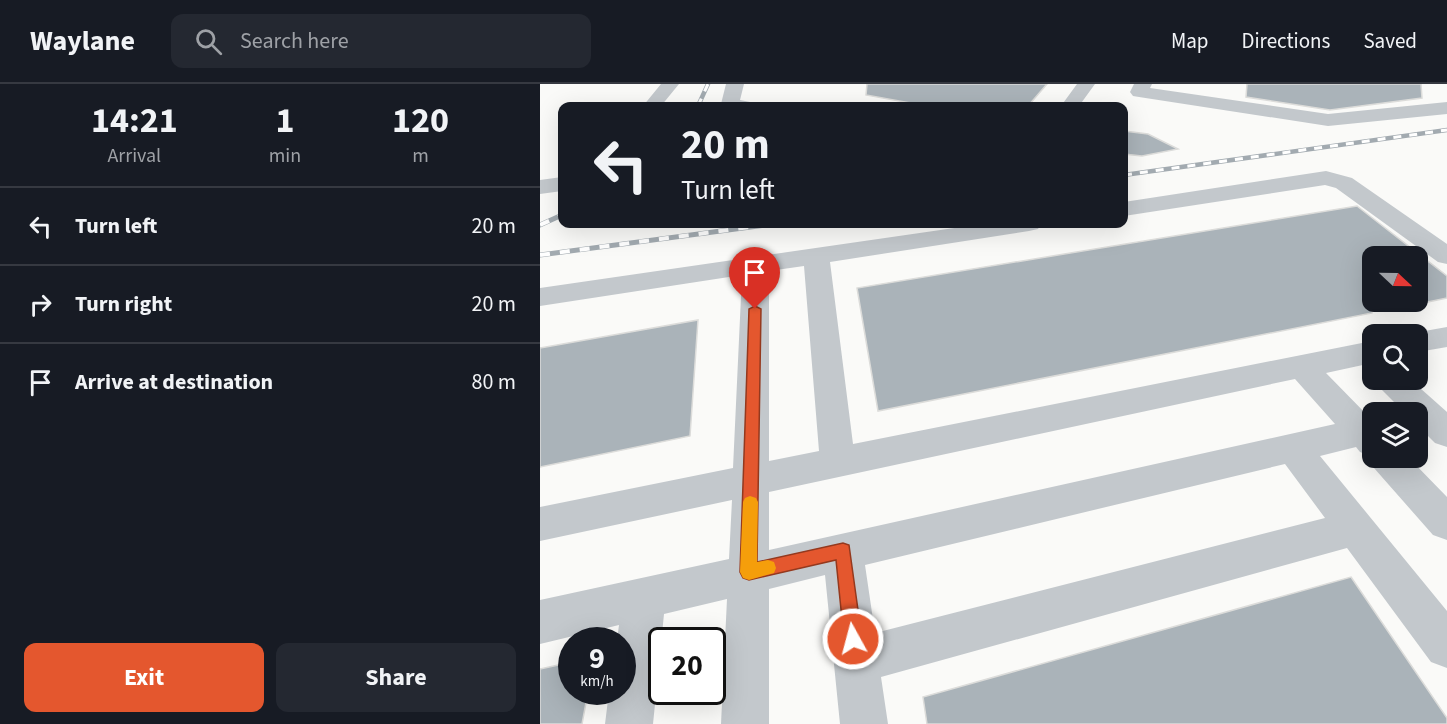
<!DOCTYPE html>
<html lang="en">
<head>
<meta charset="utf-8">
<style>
  :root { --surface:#171b24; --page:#242831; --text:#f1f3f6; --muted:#9ea1a6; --line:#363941; --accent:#e4572e }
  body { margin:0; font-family:"Source Sans 3",sans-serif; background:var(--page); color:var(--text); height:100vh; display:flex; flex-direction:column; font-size:22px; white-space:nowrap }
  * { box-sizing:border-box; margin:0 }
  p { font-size:20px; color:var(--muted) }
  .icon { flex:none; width:33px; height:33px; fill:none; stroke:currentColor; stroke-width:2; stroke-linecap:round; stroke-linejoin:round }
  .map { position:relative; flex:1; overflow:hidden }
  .details { display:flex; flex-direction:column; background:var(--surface); width:540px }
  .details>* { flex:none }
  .top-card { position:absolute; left:18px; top:18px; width:570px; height:126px; border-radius:12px; box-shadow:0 6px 24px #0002; background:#171b24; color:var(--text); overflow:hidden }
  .needle { width:39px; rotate:112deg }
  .fabs { position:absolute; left:822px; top:162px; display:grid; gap:12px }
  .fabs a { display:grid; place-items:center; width:66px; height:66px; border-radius:12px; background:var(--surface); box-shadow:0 6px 24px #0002; font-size:30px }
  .speed { position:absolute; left:18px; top:543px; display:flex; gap:12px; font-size:30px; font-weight:700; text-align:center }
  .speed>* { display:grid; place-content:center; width:78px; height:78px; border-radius:50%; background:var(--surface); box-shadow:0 6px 24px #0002; line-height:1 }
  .speed small { font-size:15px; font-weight:400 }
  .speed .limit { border:3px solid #111; border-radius:9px; background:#fff; color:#111 }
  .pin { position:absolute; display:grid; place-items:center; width:51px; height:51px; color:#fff; margin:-62px -26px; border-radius:50% 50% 50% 0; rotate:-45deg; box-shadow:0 0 6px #0007 }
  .pin .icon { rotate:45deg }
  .me { position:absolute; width:66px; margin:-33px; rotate:353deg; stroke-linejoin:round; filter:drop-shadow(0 0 4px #0008) }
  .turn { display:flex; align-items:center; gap:21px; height:126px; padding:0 24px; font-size:27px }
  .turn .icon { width:78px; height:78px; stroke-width:2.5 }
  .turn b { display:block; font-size:42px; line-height:51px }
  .eta { display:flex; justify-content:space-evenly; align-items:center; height:102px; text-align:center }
  .eta b { font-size:36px; font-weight:700; line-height:42px }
  .cta { display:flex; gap:12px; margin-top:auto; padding:12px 24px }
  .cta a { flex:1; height:69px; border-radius:12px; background:var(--accent); color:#fff; font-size:24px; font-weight:700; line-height:69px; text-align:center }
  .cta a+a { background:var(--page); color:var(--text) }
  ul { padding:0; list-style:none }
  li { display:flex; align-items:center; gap:18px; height:78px; padding:0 24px; border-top:2px solid var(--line) }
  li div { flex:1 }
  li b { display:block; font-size:22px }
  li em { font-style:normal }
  header { display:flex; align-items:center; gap:36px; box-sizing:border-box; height:84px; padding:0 30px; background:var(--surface); border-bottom:2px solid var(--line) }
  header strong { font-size:28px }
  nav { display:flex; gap:33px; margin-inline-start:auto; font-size:21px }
  .search { width:420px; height:54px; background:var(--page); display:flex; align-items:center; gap:15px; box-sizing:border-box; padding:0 21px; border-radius:12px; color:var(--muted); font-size:22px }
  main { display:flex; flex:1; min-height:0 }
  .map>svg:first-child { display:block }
</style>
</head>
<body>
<header>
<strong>Waylane</strong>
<div class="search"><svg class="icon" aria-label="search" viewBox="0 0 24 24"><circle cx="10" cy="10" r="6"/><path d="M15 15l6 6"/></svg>Search here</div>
<nav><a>Map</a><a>Directions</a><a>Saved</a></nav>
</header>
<main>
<section class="details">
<div class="eta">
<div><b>14:21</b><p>Arrival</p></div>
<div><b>1</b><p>min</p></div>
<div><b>120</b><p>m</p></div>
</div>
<ul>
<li><svg class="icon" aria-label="left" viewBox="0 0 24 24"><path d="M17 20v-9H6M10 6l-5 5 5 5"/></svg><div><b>Turn left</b></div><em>20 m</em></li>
<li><svg class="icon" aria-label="right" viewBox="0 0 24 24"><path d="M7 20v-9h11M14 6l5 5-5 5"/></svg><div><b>Turn right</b></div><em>20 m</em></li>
<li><svg class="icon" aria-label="arrive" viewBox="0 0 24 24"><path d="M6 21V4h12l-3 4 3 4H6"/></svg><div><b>Arrive at destination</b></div><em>80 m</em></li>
</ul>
<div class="cta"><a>Exit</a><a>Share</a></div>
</section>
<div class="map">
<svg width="907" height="640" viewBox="0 0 907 640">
  <rect width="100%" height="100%" fill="#fafaf8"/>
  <path fill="#aab3b9" stroke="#dcdcda" stroke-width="1.5" d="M327 0H507L488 22H387L326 11Z
    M707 0H881L882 14 790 26 706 13Z
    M584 47 608 50 638 65 602 72 584 70Z
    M817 122 907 192V214L878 220V172H832V229L338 327 317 204Z
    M158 236 150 352 0 383V264Z
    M811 493 907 634V640H387L383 613Z
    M32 578V608H48L42 640H0V585Z"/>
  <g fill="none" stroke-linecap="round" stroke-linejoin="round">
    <path fill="#c3c8cc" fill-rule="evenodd" d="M121 0H139L121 22H103Z
      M186 0H204L200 16 210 18 212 22H182L181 20Z
      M537 0H555L539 22H521Z
      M594 0H612L610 4 788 30 907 18V30L788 42 599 13 593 12 590 8Z
      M786 87 812 94 907 160V180L898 178 796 104 785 101 584 132V118Z
      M22 93V107L0 110V96Z
      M442 140H501L498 145 489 147 290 178 313 360 832 257V279L786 289 832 336V374H869L907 413V456L893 451 834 384 829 374 830 372 820 368 816 363 780 372 907 527V584L891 578 807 464 341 593 348 640H300L285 491 229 505V640H181L187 515 124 530 113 640H65L69 608H82V556H77L79 541 0 560V516L189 475 192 416 0 457V423L193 384 202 191 0 222V204ZM264 182 279 367 229 377V187ZM755 295 795 340 229 466V408ZM745 380 785 434 335 549 325 481Z
      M907 243V263L878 268V250H868Z
      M835 296H871L907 328V363L895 359 878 342V328H864L840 304Z"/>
    <g stroke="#a2aab0" stroke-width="4.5">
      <path id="rail-far1" d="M158 22 168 0
        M584 91 907 46"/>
    </g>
    <g stroke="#a2aab0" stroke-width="5">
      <path id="rail" d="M0 141 22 131
        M0 171 233 140"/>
    </g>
    <use href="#rail-far1" stroke="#fff" stroke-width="3" stroke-dasharray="8" stroke-linecap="butt"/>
    <use href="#rail" stroke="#fff" stroke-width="4" stroke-dasharray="10" stroke-linecap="butt"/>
  </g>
  <path fill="#e4572e" stroke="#94391e" stroke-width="1.5" d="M215 222 221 225 217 478 303 459 309 461 322 555 320 561 313 564 307 561 304 555 296 476 209 496 203 494 200 488 209 225Z"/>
  <path fill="#f59e0b" d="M210 412 216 414 218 418 217 478 228 476 234 478 236 484 234 489 209 496 203 494 200 488 203 418 205 414Z"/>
</svg>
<div class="fabs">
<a><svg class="needle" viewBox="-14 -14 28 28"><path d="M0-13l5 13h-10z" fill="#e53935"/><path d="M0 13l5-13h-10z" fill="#9ea1a6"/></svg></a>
<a><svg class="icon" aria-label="search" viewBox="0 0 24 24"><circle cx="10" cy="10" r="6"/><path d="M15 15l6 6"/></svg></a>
<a><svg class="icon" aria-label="layers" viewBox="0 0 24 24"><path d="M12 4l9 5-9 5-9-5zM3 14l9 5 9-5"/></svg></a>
</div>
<div class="speed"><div>9<small>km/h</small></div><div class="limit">20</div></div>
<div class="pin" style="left:215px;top:225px;background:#d93025"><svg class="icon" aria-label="arrive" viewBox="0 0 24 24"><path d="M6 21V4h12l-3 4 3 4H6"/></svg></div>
<svg class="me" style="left:313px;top:555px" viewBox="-20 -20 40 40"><circle r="17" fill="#e4572e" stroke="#fff" stroke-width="3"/><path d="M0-11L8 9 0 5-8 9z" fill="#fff"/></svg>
<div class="top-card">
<div class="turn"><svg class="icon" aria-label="left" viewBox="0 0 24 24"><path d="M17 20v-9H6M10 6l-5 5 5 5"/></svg><div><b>20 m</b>Turn left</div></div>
</div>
</div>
</main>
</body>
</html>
